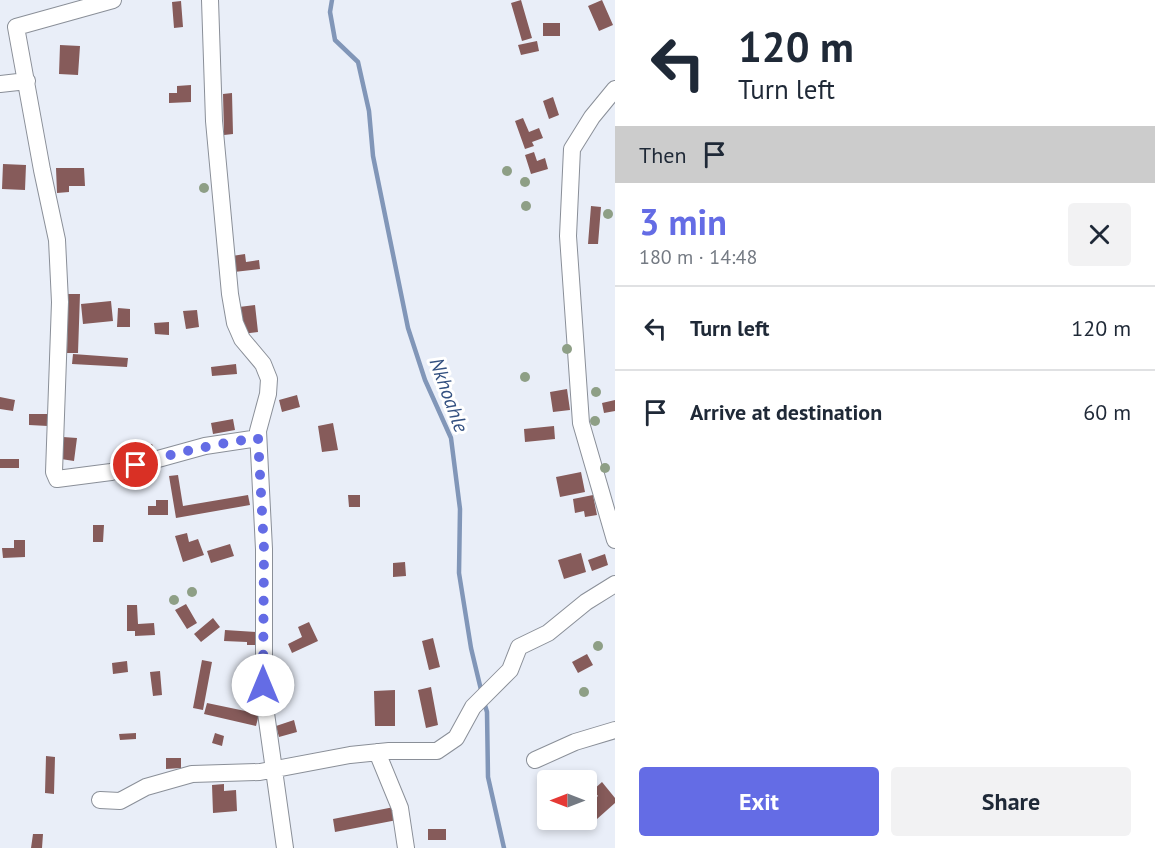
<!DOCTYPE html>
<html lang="en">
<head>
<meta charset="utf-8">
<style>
  :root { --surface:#fff; --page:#f2f2f3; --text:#1f2937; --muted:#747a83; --line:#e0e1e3; --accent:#646ce5 }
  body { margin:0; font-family:"PT Sans",sans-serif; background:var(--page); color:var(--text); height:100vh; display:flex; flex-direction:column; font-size:22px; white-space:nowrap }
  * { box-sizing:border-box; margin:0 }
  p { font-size:20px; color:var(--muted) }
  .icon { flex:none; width:33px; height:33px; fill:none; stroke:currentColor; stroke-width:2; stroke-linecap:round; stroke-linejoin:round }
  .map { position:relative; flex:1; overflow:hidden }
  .side { display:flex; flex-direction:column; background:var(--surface); width:540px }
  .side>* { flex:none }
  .guide { background:#fff; color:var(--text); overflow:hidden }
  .needle { width:39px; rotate:270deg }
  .fabs { position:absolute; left:537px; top:770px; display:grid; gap:12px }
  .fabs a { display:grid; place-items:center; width:60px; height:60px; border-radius:6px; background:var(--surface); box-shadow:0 3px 9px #0003; font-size:30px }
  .pin { position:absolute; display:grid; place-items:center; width:51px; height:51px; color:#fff; margin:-26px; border:3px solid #fff; border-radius:50%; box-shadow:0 2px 6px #0007 }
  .me { position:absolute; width:66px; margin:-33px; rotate:0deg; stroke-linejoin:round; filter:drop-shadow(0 0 4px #0008) }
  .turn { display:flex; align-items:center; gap:21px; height:126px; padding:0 24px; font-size:27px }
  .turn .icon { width:78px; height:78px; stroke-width:2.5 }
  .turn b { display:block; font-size:42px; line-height:51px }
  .then { display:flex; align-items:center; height:57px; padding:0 24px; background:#0003; gap:12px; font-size:22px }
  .round { display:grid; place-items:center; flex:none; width:63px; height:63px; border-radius:6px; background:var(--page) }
  .overview { display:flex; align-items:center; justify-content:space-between; height:102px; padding:0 24px }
  h1 { font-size:36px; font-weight:600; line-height:45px; color:var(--accent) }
  .cta { display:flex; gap:12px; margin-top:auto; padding:12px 24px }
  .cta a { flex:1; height:69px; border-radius:6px; background:var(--accent); color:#fff; font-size:24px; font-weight:600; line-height:69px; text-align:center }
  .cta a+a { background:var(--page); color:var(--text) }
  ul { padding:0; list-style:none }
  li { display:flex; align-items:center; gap:18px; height:84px; padding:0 24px; border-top:2px solid var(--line) }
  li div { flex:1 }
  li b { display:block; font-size:22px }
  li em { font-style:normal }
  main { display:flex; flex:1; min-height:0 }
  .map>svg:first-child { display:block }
</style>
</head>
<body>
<main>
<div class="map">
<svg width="615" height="848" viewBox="0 0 615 848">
  <rect width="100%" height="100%" fill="#e9eef8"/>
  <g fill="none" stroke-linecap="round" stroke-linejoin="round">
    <path stroke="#8196b8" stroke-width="4.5" d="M332 0 330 12 335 40 358 62 369 111 373 156 408 328 425 380 451 438 460 509 459 573 471 648 482 694
      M484 702 487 712 488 777 504 848"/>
  </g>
  <path fill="#865b5a" d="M521 0 532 38 522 41 511 3Z
    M602 0 613 25 599 31 588 6Z
    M181 1 183 27 174 28 172 2Z
    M543 23H560V36H543Z
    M537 41 539 51 521 55 518 45Z
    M60 45 80 46 78 75 59 74Z
    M191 85V102L169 103V93H177V86Z
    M232 93 233 134 224 135 223 94Z
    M553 97 559 115 549 119 543 101Z
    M523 118 529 132 539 128 543 138 532 142 534 146 525 149 515 121Z
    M534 152 537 161 545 158 548 169 531 174 525 155Z
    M3 164 26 165 25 190 2 189Z
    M56 168H84L85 186H69V192L57 193Z
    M591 206 601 207 598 244H588Z
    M245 254 246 262 259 260 260 269 234 272 232 256Z
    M68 294H80L78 353H67Z
    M111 301 113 321 83 324 81 304Z
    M255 305 258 332 242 334 239 307Z
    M118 308 130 309V327H117Z
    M197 310 199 327 186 329 183 311Z
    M169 322V335L155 334 154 323Z
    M73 354 128 358 127 367 72 364Z
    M236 364 237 374 212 376 211 367Z
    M567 389 570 410 553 412 550 392Z
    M297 395 300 407 282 412 279 400Z
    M0 397 15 400 13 411 0 409Z
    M615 400V411L604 413 602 403Z
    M29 414H48V426L29 425Z
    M233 419 235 430 213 434 211 423Z
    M333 423 338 450 322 452 318 426Z
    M554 426 555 439 525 442 524 429Z
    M63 437 77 438 74 461 61 459Z
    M152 444 156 453 137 460 133 451Z
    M0 459H19V468H0Z
    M581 472 585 492 560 497 556 477Z
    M178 475 183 506 248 495 250 505 176 518 169 476Z
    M348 495H360V507H349Z
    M593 495 597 515 585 517 584 511 575 513 573 499Z
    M156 500H168V515H148V506H156Z
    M93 525H104L103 542H93Z
    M187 533 189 542 198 539 204 555 183 562 175 536Z
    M14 540H25V557L3 558 2 548H14Z
    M230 544 234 556 211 563 207 551Z
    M581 553 586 572 564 579 558 560Z
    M605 554 608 565 592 571 588 560Z
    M405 562 406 576 393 577V563Z
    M186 604 197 623 187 629 175 610Z
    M127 605H137L138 624 154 623 155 635 135 636V631H127Z
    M213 618 220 627 201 642 194 634Z
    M309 622 318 641 292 653 288 644 302 637 298 627Z
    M225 630 258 632 257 645H247V642L224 641Z
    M433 638 440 667 429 670 422 641Z
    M587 654 593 665 578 673 572 662Z
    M202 660 212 662 203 710 193 708Z
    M127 661 128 672 113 674 112 663Z
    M160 671 162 695 153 696 150 672Z
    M431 687 438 725 426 728 418 690Z
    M395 690V726H375L374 691Z
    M207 703 259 714 256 726 204 714Z
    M294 720 297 732 279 737 276 726Z
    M136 733V739L120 740 119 734Z
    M215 733 224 736 222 746 212 743Z
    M46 756 55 757 54 794 45 793Z
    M166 758H181V768L166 769Z
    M602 782 615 798V803L597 819 586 806 598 796 593 790Z
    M224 784V791L236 790 237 811 213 813 212 785Z
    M394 807 397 820 335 832 333 819Z
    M428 829H446V840H428Z
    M33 834H43L42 848H31Z"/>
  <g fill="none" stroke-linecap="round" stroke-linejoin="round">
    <g stroke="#8a8f98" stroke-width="18">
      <path id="minor" d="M113 0 16 27 42 170 57 240 60 302 54 472 57 479 111 472 205 446 258 438
        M210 0 214 121 230 294 235 323 242 339 263 364 269 379 268 394 258 431 264 549V699L285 848
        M0 84 27 81
        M615 89 592 117 572 149 568 236 581 423 615 540
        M377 752 400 808 406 848
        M535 760 575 742 615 730
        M100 800 120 801 146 787 192 774 260 772 350 755 389 751H437L456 738 473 707 510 670 519 647 548 633 586 602 615 584"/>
    </g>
    <use href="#minor" stroke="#fff" stroke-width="16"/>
  </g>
  <g fill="#8e9f86">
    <circle cx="507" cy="171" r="5"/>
    <circle cx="525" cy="182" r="5"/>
    <circle cx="204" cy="188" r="5"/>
    <circle cx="526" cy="206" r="5"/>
    <circle cx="608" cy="214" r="5"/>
    <circle cx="567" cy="349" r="5"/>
    <circle cx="525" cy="377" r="5"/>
    <circle cx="596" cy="392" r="5"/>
    <circle cx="595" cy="421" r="5"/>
    <circle cx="605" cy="468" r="5"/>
    <circle cx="192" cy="592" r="5"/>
    <circle cx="174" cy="600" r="5"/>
    <circle cx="598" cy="646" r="5"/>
    <circle cx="584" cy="692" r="5"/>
  </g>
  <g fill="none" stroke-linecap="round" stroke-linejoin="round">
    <path stroke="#646ce5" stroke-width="10" stroke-dasharray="0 18" d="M136 465C177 452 216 444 258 438L264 549 263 685"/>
  </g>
  <g text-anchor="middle" stroke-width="6" stroke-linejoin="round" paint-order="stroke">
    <g font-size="20" font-style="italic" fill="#335080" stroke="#fff">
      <text transform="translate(449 395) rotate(70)" y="7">Nkhoahle</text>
    </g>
  </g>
</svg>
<div class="fabs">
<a><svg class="needle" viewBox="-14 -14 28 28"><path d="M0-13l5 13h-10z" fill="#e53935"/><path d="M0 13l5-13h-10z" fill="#747a83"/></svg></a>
</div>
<div class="pin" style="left:136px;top:465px;background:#d93025"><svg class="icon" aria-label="arrive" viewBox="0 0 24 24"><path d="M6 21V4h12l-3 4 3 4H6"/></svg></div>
<svg class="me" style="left:263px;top:685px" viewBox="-20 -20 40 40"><circle r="19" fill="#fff"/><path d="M0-13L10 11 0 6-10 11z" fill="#646ce5"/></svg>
</div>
<section class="side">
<div class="guide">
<div class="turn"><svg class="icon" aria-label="left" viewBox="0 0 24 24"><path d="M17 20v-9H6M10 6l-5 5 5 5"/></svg><div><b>120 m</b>Turn left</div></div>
<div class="then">Then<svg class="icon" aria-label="arrive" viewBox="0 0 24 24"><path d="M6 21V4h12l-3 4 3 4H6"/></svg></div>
</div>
<div class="overview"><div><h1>3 min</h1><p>180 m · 14:48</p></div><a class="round"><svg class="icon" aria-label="close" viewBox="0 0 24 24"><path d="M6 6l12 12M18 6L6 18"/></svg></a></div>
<ul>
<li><svg class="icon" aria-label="left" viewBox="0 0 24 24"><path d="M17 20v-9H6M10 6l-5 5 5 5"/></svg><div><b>Turn left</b></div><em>120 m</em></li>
<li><svg class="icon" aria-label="arrive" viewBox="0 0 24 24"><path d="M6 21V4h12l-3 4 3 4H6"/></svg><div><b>Arrive at destination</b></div><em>60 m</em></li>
</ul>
<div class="cta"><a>Exit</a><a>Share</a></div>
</section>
</main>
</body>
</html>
